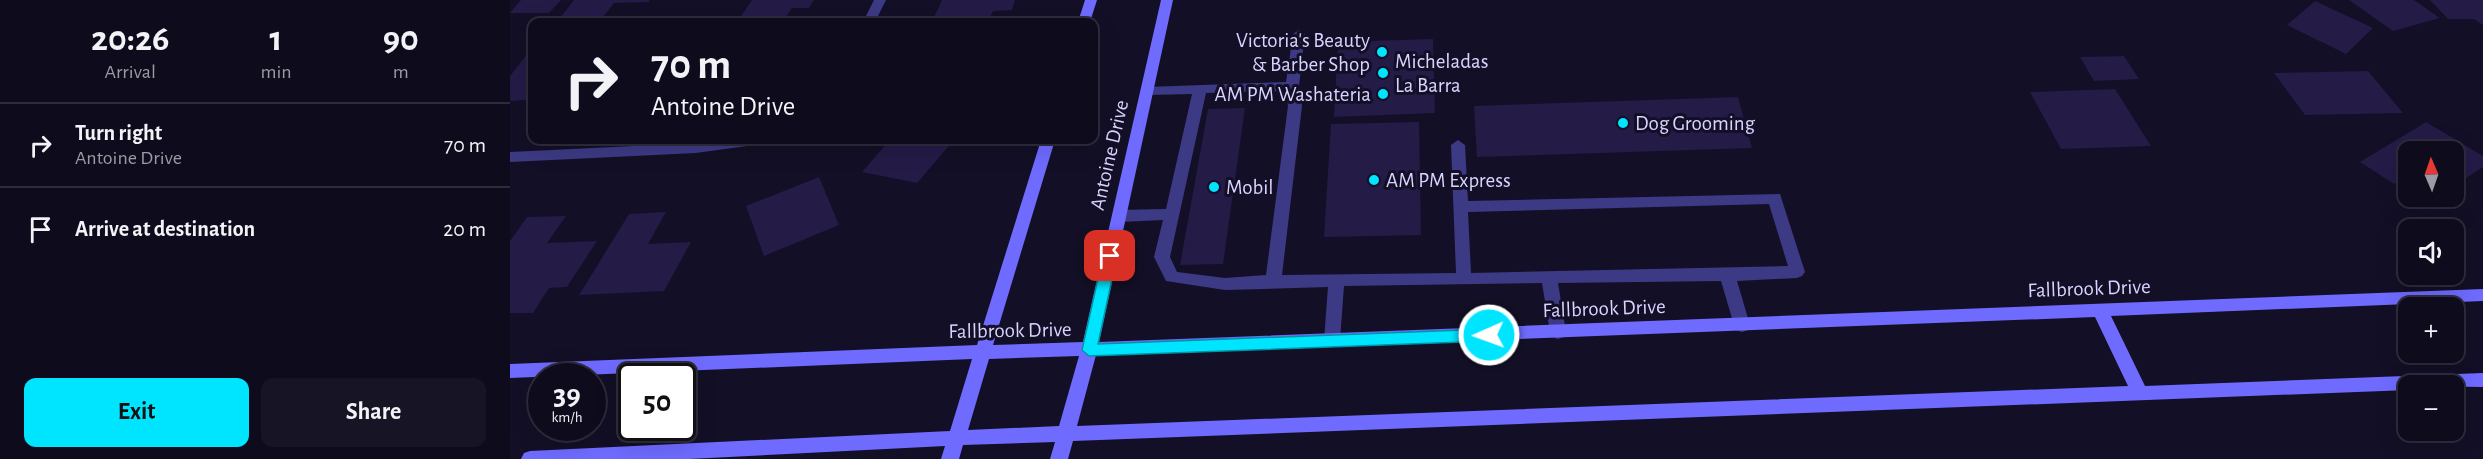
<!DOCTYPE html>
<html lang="en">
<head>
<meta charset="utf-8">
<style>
  :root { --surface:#0e0b1c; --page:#171425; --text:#f1f3f6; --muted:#9b9ba3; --line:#2e2b3b; --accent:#00e5ff }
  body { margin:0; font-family:"Alegreya Sans",sans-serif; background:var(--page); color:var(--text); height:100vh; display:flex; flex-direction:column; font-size:22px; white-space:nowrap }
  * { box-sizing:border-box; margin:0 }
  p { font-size:20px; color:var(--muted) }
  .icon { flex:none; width:33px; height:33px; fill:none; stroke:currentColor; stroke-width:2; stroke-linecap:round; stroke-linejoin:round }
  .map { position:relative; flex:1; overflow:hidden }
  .panel { display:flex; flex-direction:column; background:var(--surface); width:510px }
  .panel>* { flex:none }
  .top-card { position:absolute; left:18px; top:18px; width:570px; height:126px; border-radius:12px; box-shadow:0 6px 24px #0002,0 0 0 2px var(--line); background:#0e0b1c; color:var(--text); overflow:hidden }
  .needle { width:39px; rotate:358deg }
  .tools { position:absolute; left:1888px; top:141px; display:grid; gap:12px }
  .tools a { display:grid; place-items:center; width:66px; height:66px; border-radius:12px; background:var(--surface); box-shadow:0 6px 24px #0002,0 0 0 2px var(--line); font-size:30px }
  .speed { position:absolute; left:18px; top:363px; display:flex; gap:12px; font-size:30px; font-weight:700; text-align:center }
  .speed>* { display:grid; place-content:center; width:78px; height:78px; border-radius:50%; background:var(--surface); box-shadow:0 6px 24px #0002,0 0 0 2px var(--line); line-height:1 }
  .speed small { font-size:15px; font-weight:400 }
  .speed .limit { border:3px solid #111; border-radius:9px; background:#fff; color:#111 }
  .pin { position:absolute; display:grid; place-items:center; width:51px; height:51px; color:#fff; margin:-26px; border-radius:12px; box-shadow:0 3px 9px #0006 }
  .me { position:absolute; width:66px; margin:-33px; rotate:268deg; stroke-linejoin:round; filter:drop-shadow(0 0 4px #0008) }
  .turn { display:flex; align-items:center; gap:21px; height:126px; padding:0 24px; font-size:27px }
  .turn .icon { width:78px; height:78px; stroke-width:2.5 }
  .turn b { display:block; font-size:42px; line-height:51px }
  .eta { display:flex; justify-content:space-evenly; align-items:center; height:102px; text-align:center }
  .eta b { font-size:36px; font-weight:700; line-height:42px }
  .button { display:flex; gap:12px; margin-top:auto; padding:12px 24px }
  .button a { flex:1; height:69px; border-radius:12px; background:var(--accent); color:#111; font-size:24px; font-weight:700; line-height:69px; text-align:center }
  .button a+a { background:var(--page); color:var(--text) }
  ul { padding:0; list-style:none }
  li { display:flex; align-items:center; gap:18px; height:84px; padding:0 24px; border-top:2px solid var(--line) }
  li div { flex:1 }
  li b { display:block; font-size:22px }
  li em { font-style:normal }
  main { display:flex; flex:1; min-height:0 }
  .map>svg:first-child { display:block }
</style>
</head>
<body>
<main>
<section class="panel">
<div class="eta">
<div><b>20:26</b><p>Arrival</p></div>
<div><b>1</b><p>min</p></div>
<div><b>90</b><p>m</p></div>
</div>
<ul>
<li><svg class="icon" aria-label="right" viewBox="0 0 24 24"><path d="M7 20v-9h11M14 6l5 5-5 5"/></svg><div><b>Turn right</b><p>Antoine Drive</p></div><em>70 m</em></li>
<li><svg class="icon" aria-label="arrive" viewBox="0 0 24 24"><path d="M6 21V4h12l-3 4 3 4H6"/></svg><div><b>Arrive at destination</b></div><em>20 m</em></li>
</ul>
<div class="button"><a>Exit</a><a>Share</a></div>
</section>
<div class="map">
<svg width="1973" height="459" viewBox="0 0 1973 459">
  <rect width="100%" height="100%" fill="#130f26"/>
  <path fill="#241b47" d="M11 0H51L39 13H0Z
    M64 0H139V2L104 3 94 16 50 18Z
    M242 0H304L299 8H282L275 18 229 19Z
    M432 0H505L502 10 483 11 478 22H422Z
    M1839 0H1904L1930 18 1883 31Z
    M1920 0H1973V25L1964 19H1938Z
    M1805 1 1863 28 1836 54 1777 25Z
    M923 39 925 113 824 117 828 42Z
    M22 48V91L16 100 0 101V76Z
    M1614 56 1629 79 1584 81 1570 57Z
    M1858 71 1893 113 1795 115 1764 73Z
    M1605 89 1641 146 1551 149 1520 92Z
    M1228 97 1242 148 967 157 964 106Z
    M735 108 713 264 670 265 698 109Z
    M909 122 911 235 814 237 821 124Z
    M1916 122 1973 156V167L1944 186V152H1899V181L1895 178 1884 184 1850 162Z
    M380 140H444L407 183 352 172Z
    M309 177 329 225 254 256 236 206Z
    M156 212 138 244 181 242 154 291 69 295 119 214Z
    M56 216 37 243 87 241 57 287 39 288 23 313H0V241L17 217Z"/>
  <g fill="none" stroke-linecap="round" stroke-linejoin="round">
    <path fill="#3d3a85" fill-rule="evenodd" d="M789 30 795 34 789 86 792 106 772 275 946 273 941 145 948 140 955 145 958 201 1270 194 1295 272 1292 276 1287 278 1227 281 1240 325 1238 330 1232 332 1226 330 1224 325 1211 281 1048 283 1056 332 1054 337 1048 339 1042 337 1040 332 1032 283 834 286 830 340 828 345 822 347 816 345 814 340 818 287 715 290 656 281 644 257 653 220 609 222 602 216 609 210 656 209 682 94 637 95 630 91 637 87 776 82 783 34ZM776 91 778 106 756 275 715 278 667 272 660 257 696 93ZM1259 204 1278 266 961 273 958 212Z"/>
    <path fill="#3d3a85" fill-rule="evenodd" d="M364 0H376L365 22H353Z
      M212 140H251L244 145 186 153 0 162V152L186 143Z"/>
    <path fill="#6f6bff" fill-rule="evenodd" d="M575 0H587L580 22H568Z
      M651 0H663L589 342 1973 289V301L1601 316 1635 386 1973 373V387L1899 386V390L563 441 558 459H540L545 442 453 445 449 459H431L435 446 179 459H11L14 453 20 451 440 431 462 359 0 378V364L467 345 531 140H545L483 345 573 342ZM1585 317 1618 386 567 426 586 355ZM569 356 549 426 458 430 479 359Z"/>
  </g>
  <path fill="#00e5ff" stroke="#0095a6" stroke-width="1.5" d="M600 250 607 256 588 344 979 329 986 335 979 341 579 356 572 350 593 256Z"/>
  <g fill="#00e5ff" stroke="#130f26" stroke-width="2">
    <circle cx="872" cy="52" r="6"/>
    <circle cx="873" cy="73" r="6"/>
    <circle cx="873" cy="94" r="6"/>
    <circle cx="1113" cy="123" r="6"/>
    <circle cx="864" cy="180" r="6"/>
    <circle cx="704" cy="187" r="6"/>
  </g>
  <g text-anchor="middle" stroke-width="6" stroke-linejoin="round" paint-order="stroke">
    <g font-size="21" fill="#d9d4ff" stroke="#130f26" text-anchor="start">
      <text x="860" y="47" text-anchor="end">Victoria's Beauty<tspan x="860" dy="24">&amp; Barber Shop</tspan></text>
      <text x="885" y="68">Micheladas<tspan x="885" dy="24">La Barra</tspan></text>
      <text x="861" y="101" text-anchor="end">AM PM Washateria</text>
      <text x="1125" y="130">Dog Grooming</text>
      <text x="876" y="187">AM PM Express</text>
      <text x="716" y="194">Mobil</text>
    </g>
    <g font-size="21" fill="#d9d4ff" stroke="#130f26">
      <text transform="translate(599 155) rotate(-77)" y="7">Antoine Drive</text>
      <text transform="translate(1579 288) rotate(-2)" y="7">Fallbrook Drive</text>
      <text transform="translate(1094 308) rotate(-2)" y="7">Fallbrook Drive</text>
      <text transform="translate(500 330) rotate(-1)" y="7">Fallbrook Drive</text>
    </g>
  </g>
</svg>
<div class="tools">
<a><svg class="needle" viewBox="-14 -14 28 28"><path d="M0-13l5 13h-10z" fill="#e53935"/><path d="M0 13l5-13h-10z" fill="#9b9ba3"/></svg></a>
<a><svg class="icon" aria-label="sound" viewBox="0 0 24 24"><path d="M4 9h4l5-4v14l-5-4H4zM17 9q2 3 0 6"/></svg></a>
<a>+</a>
<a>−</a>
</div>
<div class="speed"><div>39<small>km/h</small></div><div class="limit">50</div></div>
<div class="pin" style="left:600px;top:256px;background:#d93025"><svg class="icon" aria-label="arrive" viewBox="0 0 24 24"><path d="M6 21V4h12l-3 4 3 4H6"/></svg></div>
<svg class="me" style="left:979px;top:335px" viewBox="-20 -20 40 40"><circle r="17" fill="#00e5ff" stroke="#fff" stroke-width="3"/><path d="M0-11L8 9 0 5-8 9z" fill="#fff"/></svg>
<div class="top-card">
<div class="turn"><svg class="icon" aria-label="right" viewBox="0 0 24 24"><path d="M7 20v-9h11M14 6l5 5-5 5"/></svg><div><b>70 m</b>Antoine Drive</div></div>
</div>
</div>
</main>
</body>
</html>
